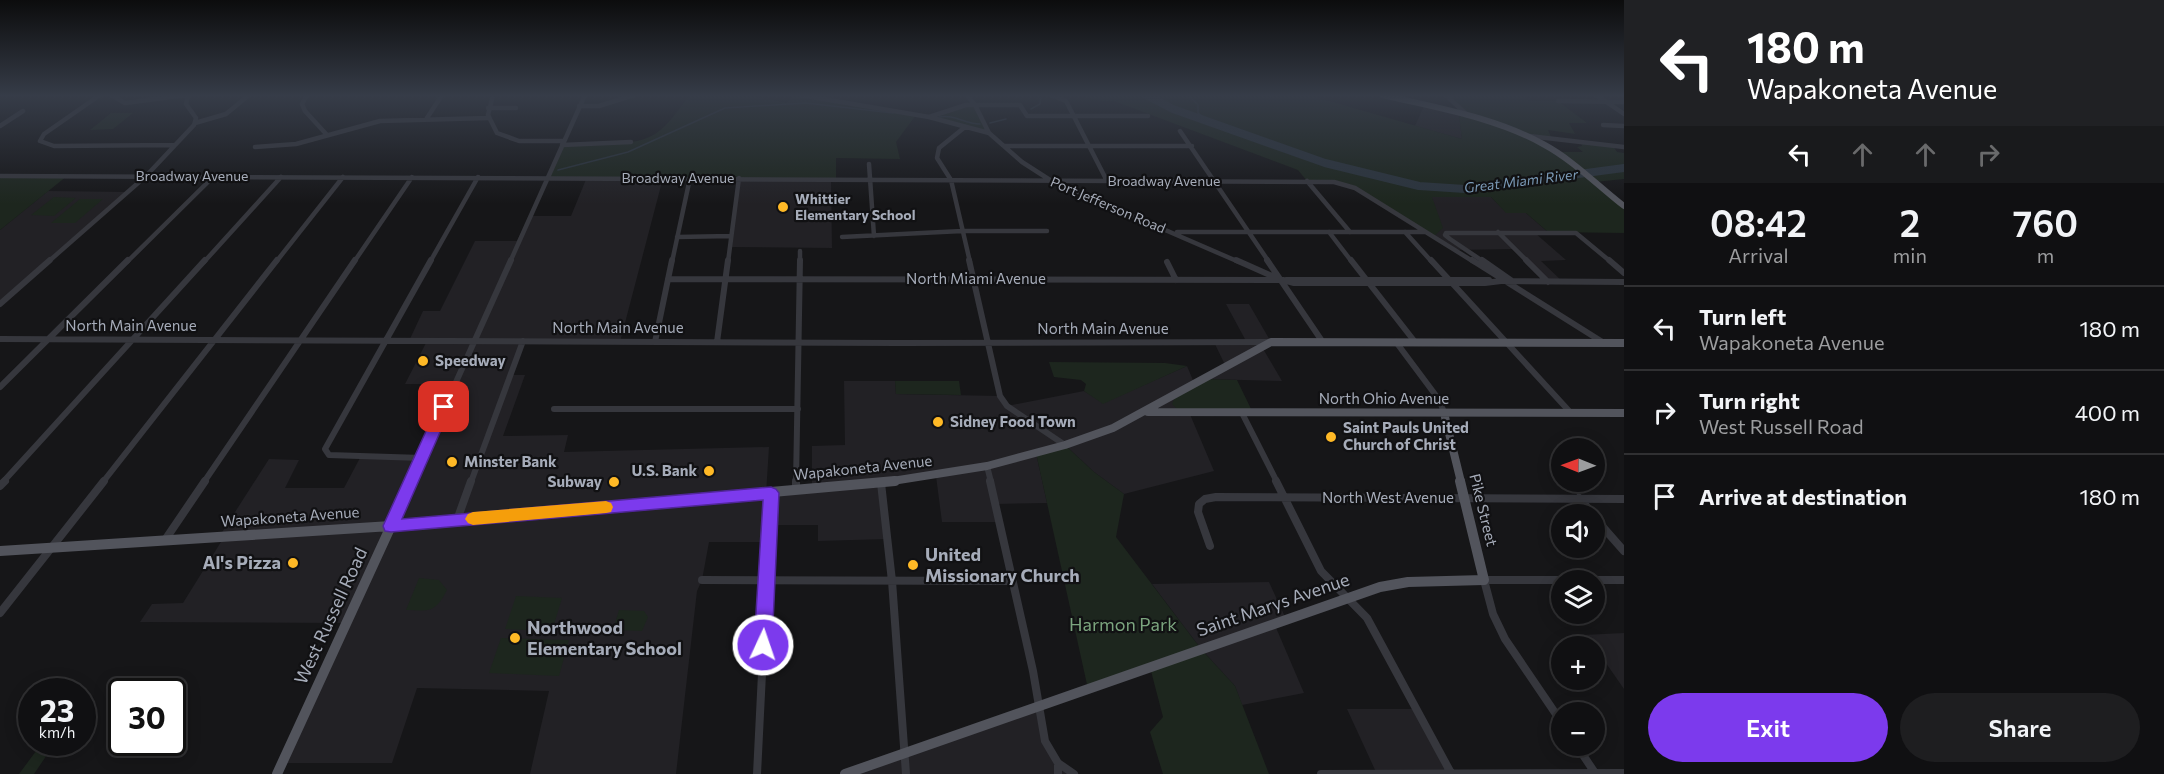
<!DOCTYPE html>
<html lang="en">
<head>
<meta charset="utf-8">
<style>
  :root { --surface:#101012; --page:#1e1e20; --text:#f1f3f6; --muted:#9c9d9f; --line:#303032; --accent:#7c3aed }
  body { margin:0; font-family:Commissioner,sans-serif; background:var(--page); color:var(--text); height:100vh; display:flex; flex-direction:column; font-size:22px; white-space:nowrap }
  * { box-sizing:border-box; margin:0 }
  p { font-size:20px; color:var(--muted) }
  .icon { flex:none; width:33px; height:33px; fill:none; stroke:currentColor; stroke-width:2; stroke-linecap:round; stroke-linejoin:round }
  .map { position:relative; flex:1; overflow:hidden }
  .side { display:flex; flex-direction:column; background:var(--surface); width:540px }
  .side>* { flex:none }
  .top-card { background:#202124; color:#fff; overflow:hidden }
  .needle { width:39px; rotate:271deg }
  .fabs { position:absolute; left:1551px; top:438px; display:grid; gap:12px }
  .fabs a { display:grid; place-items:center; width:54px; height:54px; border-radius:50%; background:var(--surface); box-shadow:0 3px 15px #0003,0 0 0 2px var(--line); font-size:30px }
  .speed { position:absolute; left:18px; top:678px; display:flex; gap:12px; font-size:30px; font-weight:700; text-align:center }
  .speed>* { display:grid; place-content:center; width:78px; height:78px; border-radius:50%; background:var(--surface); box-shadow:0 3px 15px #0003,0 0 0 2px var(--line); line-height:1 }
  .speed small { font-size:15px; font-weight:400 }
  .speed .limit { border:3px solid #111; border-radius:9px; background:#fff; color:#111 }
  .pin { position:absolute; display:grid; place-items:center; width:51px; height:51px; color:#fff; margin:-26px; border-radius:12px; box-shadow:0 3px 9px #0006 }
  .me { position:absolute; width:66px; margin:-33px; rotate:3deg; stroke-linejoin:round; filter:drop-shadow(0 0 4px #0008) }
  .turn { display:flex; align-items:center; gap:21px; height:126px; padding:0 24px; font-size:27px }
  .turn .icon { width:78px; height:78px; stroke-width:2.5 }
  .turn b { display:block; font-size:42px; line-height:51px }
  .lanes { display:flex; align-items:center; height:57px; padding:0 24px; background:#0003; justify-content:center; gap:30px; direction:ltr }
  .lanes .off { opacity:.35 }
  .eta { display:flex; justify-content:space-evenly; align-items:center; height:102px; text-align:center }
  .eta b { font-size:36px; font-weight:600; line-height:42px }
  .action { display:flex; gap:12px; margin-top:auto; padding:12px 24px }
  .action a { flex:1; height:69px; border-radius:36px; background:var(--accent); color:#fff; font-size:24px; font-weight:600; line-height:69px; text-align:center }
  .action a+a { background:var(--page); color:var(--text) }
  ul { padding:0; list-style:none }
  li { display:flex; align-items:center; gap:18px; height:84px; padding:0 24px; border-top:2px solid var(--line) }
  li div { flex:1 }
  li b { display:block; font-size:22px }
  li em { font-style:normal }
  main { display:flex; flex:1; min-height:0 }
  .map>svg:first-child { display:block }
</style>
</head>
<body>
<main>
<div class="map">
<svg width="1624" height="774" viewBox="0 0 1624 774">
  <rect width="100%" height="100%" fill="#161618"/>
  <path fill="#222125" d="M1424 106 1459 115 1462 139 1415 126Z
    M587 177 663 178 620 342 523 341 511 375H525L503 436 568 435 564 452 769 447 766 494 812 489V446L845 445 844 381H895L896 394 1000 396 1007 406 1084 391 1103 403 1187 366 1195 385 1189 412 1214 471 1124 494 1094 472 1065 445 1036 453 1047 503 996 504 999 522H942L936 476 882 484 887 539 818 541V525H770L768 542H709L702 580 697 591 676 774H530L549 691 417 688 392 763H282L345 623 140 622 152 604 183 603 224 537H219L269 459 299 460 285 488H344L361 456 422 458 453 384H405L427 341H409L423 311H440L475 241H517L529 216H571Z
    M739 178 831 179 832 248 729 247Z
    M48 191 129 192 0 304V230Z
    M1431 197H1491L1506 212 1526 213 1548 232 1535 233 1566 260 1541 261 1563 282H1549L1514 249 1454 250 1433 237Z
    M1226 304H1249L1271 342 1262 347 1282 381 1204 379 1226 367 1214 342 1246 341Z
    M1269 582 1286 619 1274 623 1304 693 1242 705 1235 686 1201 649 1152 584Z
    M1624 633V689L1594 646 1583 635Z
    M1038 706 1051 753 1074 774H845Z
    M1347 709H1416L1451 773 1376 772Z"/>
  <path fill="#1d261e" d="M690 95H745L787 103 794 95H800L916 115 896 142 900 159 836 158V179L546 177 562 145C588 144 633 148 655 134 669 125 679 108 690 95Z
    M1080 95H1316L1315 97 1462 139 1459 115 1469 118 1446 95H1522L1530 101H1558L1587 123H1569L1575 134 1548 130 1551 137 1535 136 1556 152H1583L1577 147 1582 146 1580 141 1613 146 1617 152 1624 153V179L1595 182 1624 206V233L1548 232 1526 213H1506L1491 197H1432L1443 228 1433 237 1367 195 1345 185 1307 181 1298 170 1114 101H1100Z
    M975 105 989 133 929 117Z
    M111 113H133L113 129 90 130Z
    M0 176H67L0 230Z
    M54 197 76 198 54 216 31 215Z
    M80 199H103L75 223H51Z
    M1049 362 1165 363 1187 366 1103 404 1084 391 1086 384 1081 380 1054 377Z
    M1204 379 1237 380 1253 413 1177 409 1172 404 1174 399Z
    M959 381 961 395 896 394 895 381Z
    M1065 445 1094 472 1124 494 1116 537 1201 649 1235 686 1269 774H1163L1150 732 1163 717 1150 667 1088 689 1036 453Z
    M419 578 439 580 447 590C435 613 430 611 406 610Z
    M516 596 562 598 552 631 505 629Z
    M619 610 644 611 648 617 642 631 613 630Z
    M501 638 569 640 559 676 489 673Z
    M42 743H55L34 774H19Z"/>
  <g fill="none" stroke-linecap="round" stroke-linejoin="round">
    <path stroke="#2b343d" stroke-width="1.5" d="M1188 95 1198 105V113L1208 121
      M1031 109 1040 104 1041 95
      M939 117C955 114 964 124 980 124
      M990 123 1006 119
      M558 170 628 152 725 108 806 103 893 113"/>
    <path stroke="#2b343d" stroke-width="8" d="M1146 95 1173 109 1325 163 1419 186 1465 189 1624 168"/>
    <path stroke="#36373d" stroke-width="4.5" d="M100 95 44 134 40 141 54 146 175 145
      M111 95 125 103 186 95
      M307 95 302 104 305 111 327 135
      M493 95 488 115 497 133 519 141H563
      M800 95 929 117 989 133 1022 162 1050 180 1239 262
      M967 95 975 105 989 133
      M1051 95 1066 101 1107 181
      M1446 95 1467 115
      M1596 95 1624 114
      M1558 101 1624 102
      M579 106H599L634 95
      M488 108H516
      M929 117 966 105H1020L1027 116H1148
      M427 118 442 95
      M195 123 226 114 249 95
      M1603 125 1624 126
      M0 126 23 111
      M965 127 939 148 937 158 951 180 970 262
      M1180 131 1269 262
      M1529 136 1624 147
      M562 145 631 142
      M1004 146H1192
      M255 147 296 144 380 121 488 118
      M869 164 874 236
      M0 176 1334 182 1355 188 1474 262
      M1307 181 1350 232
      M1177 232H1425
      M1329 232 1352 262
      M1405 232 1432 262
      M1498 232 1528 262
      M677 237 731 236
      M842 237 962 231H1047
      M48 262 146 176 194 125 196 118 186 104 188 95
      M127 262 214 176
      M204 262 281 177
      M276 262 343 177
      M354 262 412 177
      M430 262 478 177
      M510 262 585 95
      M672 262 690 178
      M728 262 739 178
      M800 262V251
      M1484 262 1450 239 1445 235 1446 233H1576L1611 262"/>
    <path stroke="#36373d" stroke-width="6" d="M969 260 1000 396 1007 406 1065 445
      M1236 260 1279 279
      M1267 260 1322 341
      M1351 260 1415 342
      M1431 260 1570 412
      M1472 260 1604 343
      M1482 260 1512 281
      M1526 260 1548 282
      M1609 260 1624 273
      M1167 262 1176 280
      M668 279 1283 280 1294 283H1485L1501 281
      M1286 280H1489
      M1502 281 1624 282
      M0 304 50 260
      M0 339 899 343 1271 342
      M655 342 672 260
      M717 342 728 260
      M1396 342 1440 401 1444 413
      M0 387 128 260
      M554 409H798
      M1242 413 1277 482
      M422 458 329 455 325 449 431 260
      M987 466 991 482
      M3 482 205 260
      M103 482 277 260
      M204 482 355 260
      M411 482 511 260
      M471 482 523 341
      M796 482 800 260"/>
    <path stroke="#36373d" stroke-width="8" d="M990 481 1033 671 1045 741 1058 763 1074 774
      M1276 481 1321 571 1367 618 1451 773
      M881 483 892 581 906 774
      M0 486 5 481
      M796 490V481
      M1579 498 1593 514
      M1594 517 1624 551
      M457 520 471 481
      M391 526 411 481
      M165 540 205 481
      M1210 546 1198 512 1199 504 1205 499 1216 497 1624 499
      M702 580 1012 581
      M0 613 104 481
      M1562 723 1505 639 1493 614 1484 580H1624
      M1577 746 1595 773
      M1058 763V774
      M757 774 771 493
      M1321 774 1624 773"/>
    <path stroke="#52545c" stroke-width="6" d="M1383 95C1437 108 1494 117 1543 144 1573 160 1597 185 1624 206"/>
    <path stroke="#52545c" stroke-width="8" d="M1148 412 1624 413
      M1444 413 1461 482
      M886 482 987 466 1065 445 1113 428 1271 342 1624 343"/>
    <path stroke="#52545c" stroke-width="10" d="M0 551 391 526 895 481
      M277 774 391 526
      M845 774 1380 587 1408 582 1484 580 1460 481"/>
  </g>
  <linearGradient id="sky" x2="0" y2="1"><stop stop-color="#0c0c0d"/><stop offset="0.47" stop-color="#363c48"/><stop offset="1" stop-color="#363c48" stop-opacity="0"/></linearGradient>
  <rect width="1624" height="204" fill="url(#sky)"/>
  <path fill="#7c3aed" stroke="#51269a" stroke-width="1.5" d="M444 402 451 407 402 519 771 487 776 489 779 493 772 645 770 651 763 653 757 651 754 645 763 500 391 532 385 531 383 526 437 407Z"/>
  <path fill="#f59e0b" d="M606 501 611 503 613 507 611 512 606 513 473 525 468 523 465 519 468 514 473 512Z"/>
  <g fill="#ffb926" stroke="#111113" stroke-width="2">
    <circle cx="783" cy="207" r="6"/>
    <circle cx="423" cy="361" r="6"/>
    <circle cx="938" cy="422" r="6"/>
    <circle cx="1331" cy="437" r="6"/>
    <circle cx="452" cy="462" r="6"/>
    <circle cx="709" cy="471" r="6"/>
    <circle cx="614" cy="482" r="6"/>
    <circle cx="293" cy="563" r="6"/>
    <circle cx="913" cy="565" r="6"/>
    <circle cx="515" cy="638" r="6"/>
  </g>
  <g text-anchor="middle" stroke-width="4.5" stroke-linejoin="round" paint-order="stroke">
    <g font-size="14" fill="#a6acb9" stroke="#111113">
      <text x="192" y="181">Broadway Avenue</text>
      <text x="678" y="183">Broadway Avenue</text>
      <text x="1164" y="186">Broadway Avenue</text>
      <text transform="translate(1108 205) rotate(23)" y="5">Port Jefferson Road</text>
    </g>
    <g font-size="14" font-style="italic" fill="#7b9ab7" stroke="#111113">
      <text transform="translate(1521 181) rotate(-7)" y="5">Great Miami River</text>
    </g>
    <g font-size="14" font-weight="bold" fill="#a6acb9" stroke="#111113" text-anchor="start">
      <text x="795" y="204">Whittier<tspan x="795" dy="16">Elementary School</tspan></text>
    </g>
    <g font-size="15" fill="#a6acb9" stroke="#111113">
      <text x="976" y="284">North Miami Avenue</text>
      <text x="131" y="331">North Main Avenue</text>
      <text x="618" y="333">North Main Avenue</text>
      <text x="1103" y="334">North Main Avenue</text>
      <text x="1384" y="404">North Ohio Avenue</text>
      <text transform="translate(863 468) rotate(-6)" y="5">Wapakoneta Avenue</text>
      <text x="1388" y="503">North West Avenue</text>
      <text transform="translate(1483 510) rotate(76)" y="5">Pike Street</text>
      <text transform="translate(290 517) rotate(-4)" y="5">Wapakoneta Avenue</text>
    </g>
    <g font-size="15" font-weight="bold" fill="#a6acb9" stroke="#111113" text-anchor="start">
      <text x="435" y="366">Speedway</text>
      <text x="950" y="427">Sidney Food Town</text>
      <text x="1343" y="433">Saint Pauls United<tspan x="1343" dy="17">Church of Christ</tspan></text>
      <text x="464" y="467">Minster Bank</text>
      <text x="697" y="476" text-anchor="end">U.S. Bank</text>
      <text x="602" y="487" text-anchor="end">Subway</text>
    </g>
    <g font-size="18" font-weight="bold" fill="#a6acb9" stroke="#111113" text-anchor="start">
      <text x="925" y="561">United<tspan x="925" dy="21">Missionary Church</tspan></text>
      <text x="281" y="569" text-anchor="end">Al's Pizza</text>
      <text x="527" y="634">Northwood<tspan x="527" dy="21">Elementary School</tspan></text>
    </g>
    <g font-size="18" fill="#a6acb9" stroke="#111113">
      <text transform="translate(1273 605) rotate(-19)" y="6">Saint Marys Avenue</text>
      <text transform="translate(331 616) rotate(-65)" y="6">West Russell Road</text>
    </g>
    <g font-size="18" fill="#7ca57f" stroke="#111113">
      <text x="1123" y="631">Harmon Park</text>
    </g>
  </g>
</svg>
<div class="fabs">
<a><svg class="needle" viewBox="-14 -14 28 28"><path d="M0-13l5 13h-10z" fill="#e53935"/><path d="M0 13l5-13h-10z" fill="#9c9d9f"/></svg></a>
<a><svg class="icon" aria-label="sound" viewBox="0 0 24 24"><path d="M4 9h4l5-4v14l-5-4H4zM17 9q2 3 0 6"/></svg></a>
<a><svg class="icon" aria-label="layers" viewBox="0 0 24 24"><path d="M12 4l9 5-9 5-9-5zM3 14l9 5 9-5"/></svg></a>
<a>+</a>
<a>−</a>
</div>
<div class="speed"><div>23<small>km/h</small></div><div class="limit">30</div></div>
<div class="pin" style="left:444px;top:407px;background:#d93025"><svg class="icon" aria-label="arrive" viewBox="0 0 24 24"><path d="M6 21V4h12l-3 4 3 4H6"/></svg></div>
<svg class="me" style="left:763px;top:645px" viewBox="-20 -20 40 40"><circle r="17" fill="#7c3aed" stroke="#fff" stroke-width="3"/><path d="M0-11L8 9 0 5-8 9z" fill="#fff"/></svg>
</div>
<section class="side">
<div class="top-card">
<div class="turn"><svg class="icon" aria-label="left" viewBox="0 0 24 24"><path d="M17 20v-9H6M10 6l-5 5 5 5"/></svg><div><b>180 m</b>Wapakoneta Avenue</div></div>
<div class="lanes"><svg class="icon" aria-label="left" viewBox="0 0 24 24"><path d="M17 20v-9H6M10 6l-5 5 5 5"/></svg><svg class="icon off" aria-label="ahead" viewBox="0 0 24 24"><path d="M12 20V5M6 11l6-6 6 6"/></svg><svg class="icon off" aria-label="ahead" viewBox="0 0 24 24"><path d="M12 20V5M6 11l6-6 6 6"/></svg><svg class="icon off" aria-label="right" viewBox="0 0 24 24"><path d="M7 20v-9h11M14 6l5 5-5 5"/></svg></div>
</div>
<div class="eta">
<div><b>08:42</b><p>Arrival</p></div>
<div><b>2</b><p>min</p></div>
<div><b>760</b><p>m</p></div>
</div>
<ul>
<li><svg class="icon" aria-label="left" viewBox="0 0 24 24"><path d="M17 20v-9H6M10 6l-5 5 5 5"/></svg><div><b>Turn left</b><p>Wapakoneta Avenue</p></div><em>180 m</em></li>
<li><svg class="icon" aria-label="right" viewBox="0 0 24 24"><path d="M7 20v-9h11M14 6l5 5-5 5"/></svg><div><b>Turn right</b><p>West Russell Road</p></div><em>400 m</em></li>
<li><svg class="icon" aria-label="arrive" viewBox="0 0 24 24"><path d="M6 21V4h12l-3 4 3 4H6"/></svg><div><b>Arrive at destination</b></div><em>180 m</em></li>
</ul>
<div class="action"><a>Exit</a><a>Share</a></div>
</section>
</main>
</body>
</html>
